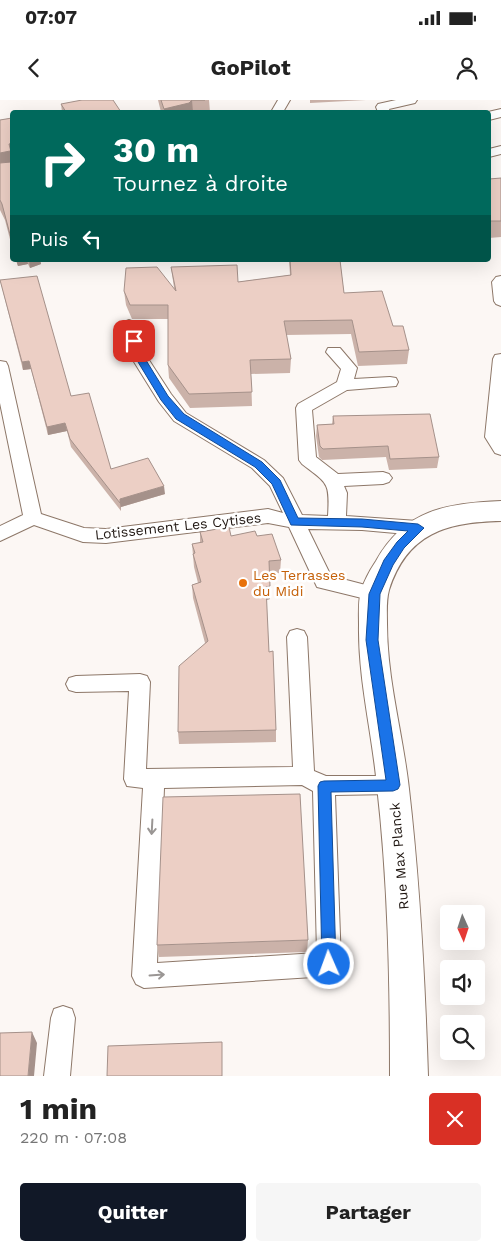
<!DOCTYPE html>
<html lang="fr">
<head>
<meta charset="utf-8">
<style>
  :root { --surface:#fff; --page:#f6f6f6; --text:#222; --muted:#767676; --accent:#111827 }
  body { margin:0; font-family:"Work Sans",sans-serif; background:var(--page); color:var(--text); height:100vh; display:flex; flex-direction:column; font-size:19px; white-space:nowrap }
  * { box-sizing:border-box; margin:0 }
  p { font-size:16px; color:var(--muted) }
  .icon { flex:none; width:28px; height:28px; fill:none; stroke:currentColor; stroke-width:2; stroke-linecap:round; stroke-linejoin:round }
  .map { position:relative; height:976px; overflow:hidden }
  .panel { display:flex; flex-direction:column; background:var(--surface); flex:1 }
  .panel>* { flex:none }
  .banner { position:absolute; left:10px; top:10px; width:481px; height:152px; border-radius:5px; box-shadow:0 5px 20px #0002; background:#00695c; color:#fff; overflow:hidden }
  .needle { width:32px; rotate:177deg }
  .tools { position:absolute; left:440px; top:805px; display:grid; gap:10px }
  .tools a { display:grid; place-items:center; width:45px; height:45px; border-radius:5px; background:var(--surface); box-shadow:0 5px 20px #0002; font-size:25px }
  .pin { position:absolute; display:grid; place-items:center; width:42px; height:42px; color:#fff; margin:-21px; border-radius:10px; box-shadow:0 2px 8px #0006 }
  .me { position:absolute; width:55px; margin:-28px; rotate:358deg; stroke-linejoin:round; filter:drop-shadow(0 0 4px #0008) }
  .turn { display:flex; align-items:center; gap:18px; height:105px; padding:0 20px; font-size:22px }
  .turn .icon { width:65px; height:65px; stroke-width:2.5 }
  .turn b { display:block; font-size:35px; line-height:42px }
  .then { display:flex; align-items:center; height:48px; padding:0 20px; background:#0003; gap:10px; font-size:19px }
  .round { display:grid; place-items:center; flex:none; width:52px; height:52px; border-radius:5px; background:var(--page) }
  .summary { display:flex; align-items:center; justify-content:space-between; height:85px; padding:0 20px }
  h1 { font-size:30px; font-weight:700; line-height:38px }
  .button { display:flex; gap:10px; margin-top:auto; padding:10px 20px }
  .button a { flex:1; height:58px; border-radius:5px; background:var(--accent); color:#fff; font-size:20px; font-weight:700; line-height:58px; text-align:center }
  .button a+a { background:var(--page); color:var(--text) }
  .status { display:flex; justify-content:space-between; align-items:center; height:35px; padding:0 25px; background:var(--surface); direction:ltr }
  .status svg { height:14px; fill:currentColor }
  header { display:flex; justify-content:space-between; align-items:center; height:65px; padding:0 20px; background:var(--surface); font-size:22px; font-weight:700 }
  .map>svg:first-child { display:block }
</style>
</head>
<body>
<div class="status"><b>07:07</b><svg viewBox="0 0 49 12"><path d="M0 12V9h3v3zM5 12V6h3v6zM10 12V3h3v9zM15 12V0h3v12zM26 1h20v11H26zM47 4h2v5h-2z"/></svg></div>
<header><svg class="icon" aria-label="back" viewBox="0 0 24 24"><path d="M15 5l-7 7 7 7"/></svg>GoPilot<svg class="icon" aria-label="person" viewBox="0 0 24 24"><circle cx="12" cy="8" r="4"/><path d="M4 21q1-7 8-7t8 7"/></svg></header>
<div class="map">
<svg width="501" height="976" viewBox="0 0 501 976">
  <rect width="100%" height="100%" fill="#fcf7f4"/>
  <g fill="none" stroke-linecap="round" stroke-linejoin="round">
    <g stroke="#8d7768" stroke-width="2">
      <path id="service" d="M278 0H290L283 12H271Z
        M396 0H417L415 3 389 9 390 12H378L376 7 378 4Z
        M501 9V17L489 20 488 12Z
        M501 46V54L489 57V49Z
        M501 176V206L496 204 494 201 492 182 496 177Z
        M129 220 134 222 137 225 147 257 171 294 186 313 264 360 283 378 302 415 328 416C330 382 328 384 302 364L299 360 296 308 298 304 337 282 341 269 326 252 328 248H340L357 268 354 279 390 277 396 278 398 282 396 286 347 290 312 310 316 357 338 374 383 372 389 374 392 378 389 382 383 384 344 386 347 393 346 416 418 421 424 423 427 428 424 433 418 435 362 430 308 429 331 476 381 489 383 494 381 499 374 501 317 487 289 427 268 423 106 443 83 442 34 425 0 441V426L23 415 0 303V261L6 262 8 266 41 414 84 428 106 429 268 409 283 413 270 386 252 368 174 321 159 302 131 257 121 225 124 222Z
        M501 254V355L495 353 485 337 493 259 495 255Z
        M297 529 304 531 307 537 314 671 326 676H393L401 678 404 685 401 692 393 694 335 695 341 864 337 872 329 876 144 888 136 884 132 876 143 688 127 686 124 679 129 591 76 592 69 590 66 584 69 578 76 576 140 574 147 576 150 582 146 669 293 667 287 537 290 531ZM302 685 313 691 317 853 157 863 164 688Z
        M63 906 72 909 75 918 70 976H44L51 918 54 909Z"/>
    </g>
    <g stroke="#8d7768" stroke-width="2">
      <path id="minor" d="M501 401V421C447 422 407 433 389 490 386 501 387 513 387 524 387 580 403 634 409 689 420 784 425 880 428 976H390C390 879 388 782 377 686 372 632 358 579 359 525 359 514 358 502 361 491 364 481 370 470 376 461 404 410 447 403 501 401Z"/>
    </g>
    <use href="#service" fill="#fff" fill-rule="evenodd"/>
    <use href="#minor" fill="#fff" fill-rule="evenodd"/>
  </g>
  <path fill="#cbb2a9" d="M158 0H209L210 12H161Z
    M310 0H366L310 3Z
    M61 4 121 12H62Z
    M12 18V147L5 120 0 110V20Z
    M501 78V137L489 138V79Z
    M16 160H41H40L41 164 30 168 28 164 18 166Z
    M289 160H340L344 193 393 226 409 250 407 264 358 266 351 234 286 235 291 259 290 273 251 274 252 306 190 308 169 278 168 265V219H132L126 205 124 191 174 188 171 167 238 182 290 175Z
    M0 180 71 296 111 369 165 394 121 407V411L71 347 67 331 48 335 31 269 23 270Z
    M333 316 439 357 437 368 389 370 386 357 322 360 319 357 316 336 317 325 332 324Z
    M200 432 231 436H257L281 460 280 473 269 474 270 499 266 500 269 552 276 630V642L179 644 178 632 205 543 193 498 192 485 198 483 194 467 192 444 200 443Z
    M308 840 307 852 159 857 157 845Z"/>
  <path fill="#a5918a" d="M192 0 193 12H164V9Z
    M12 43V63L0 69V53L9 44Z
    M16 160H27L28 164 18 166Z
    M29 160H41H40L41 164 30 168Z
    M29 261 31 269 23 270 22 262Z
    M65 323 67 331 48 335 47 327Z
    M164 386 165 394 121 407V411L120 403V399Z
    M270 486V499L266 500V487Z
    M32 932 37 943 34 976H28Z"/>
  <path fill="#eccfc5" stroke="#a5918a" d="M82 0H113L121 12H66L61 4Z
    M161 0H205H192L189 3 164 9Z
    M12 18V43L9 44 12 56V142L2 104 0 100V63L11 62 10 51 0 53V20Z
    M501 78V121H489V79Z
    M290 160H340L344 193 382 191 393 226H403L409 250 359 252 352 220 284 221 291 259 250 260 252 292 189 294 168 265V205H130L124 191 126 168 157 167 176 191 171 167 237 165 238 182 291 175Z
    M37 176 71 296 89 293 111 369 148 358 164 386 120 399V403L70 339 65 323 47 327 29 261 22 262 0 180Z
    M430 314 439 357 390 359 388 346 323 349 320 346 317 325 334 324 333 316Z
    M229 427 231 436 255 431 257 436 272 434 281 460 269 461 270 486 266 487 269 552 273 551 276 630 178 632 179 566 208 541 192 485 201 482 193 454 195 453 192 444 203 442 200 432Z
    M300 694 308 840 157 845 163 697Z
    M32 932 28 976H0V933Z
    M222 942V976H107L108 946Z"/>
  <defs><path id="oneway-shaft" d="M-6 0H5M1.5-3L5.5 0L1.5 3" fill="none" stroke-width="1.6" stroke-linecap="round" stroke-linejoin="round" transform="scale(1.25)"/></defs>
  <g stroke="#9a9694">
    <use href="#oneway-shaft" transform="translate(152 727) rotate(93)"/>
    <use href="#oneway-shaft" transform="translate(157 875) rotate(-4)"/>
  </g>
  <path fill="#1a73e8" stroke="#114b97" d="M134 238 139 241 144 257 168 296 184 314 262 362 280 380 298 418 362 419 418 424 424 428 404 448 393 465 380 494 378 540 400 685 398 689 393 691 331 692 336 864 334 870 329 872 324 870 322 864 318 686 320 682 324 681 386 680 366 540 369 494 384 460 397 442 408 431 362 427 291 425 272 384 255 367 176 319 161 300 135 257 129 241Z"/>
  <circle fill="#e8710a" stroke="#fff" stroke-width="2" cx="243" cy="483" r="5"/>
  <g text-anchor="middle" stroke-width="5" stroke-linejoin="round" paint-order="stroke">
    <g font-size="14" fill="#1f1611" stroke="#fff">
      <text transform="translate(178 426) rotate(-6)" y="5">Lotissement Les Cytises</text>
      <text transform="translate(399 756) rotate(-95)" y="5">Rue Max Planck</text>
    </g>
    <g font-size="14" fill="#c56008" stroke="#fff" text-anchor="start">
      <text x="253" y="480">Les Terrasses<tspan x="253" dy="16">du Midi</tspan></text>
    </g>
  </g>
</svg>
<div class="tools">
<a><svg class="needle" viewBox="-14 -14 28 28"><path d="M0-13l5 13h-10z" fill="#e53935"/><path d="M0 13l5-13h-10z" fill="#767676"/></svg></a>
<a><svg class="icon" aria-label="sound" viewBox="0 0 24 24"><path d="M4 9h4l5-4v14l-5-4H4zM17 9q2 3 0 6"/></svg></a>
<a><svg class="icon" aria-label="search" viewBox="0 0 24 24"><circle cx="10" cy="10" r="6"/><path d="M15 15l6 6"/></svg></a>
</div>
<div class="pin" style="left:134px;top:241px;background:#d93025"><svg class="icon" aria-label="arrive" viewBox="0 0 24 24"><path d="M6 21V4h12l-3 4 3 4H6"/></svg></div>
<svg class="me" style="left:329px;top:864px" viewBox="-20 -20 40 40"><circle r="17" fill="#1a73e8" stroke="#fff" stroke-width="3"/><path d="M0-11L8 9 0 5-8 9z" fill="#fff"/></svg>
<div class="banner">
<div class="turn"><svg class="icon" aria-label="right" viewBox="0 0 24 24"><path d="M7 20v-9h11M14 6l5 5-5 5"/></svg><div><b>30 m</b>Tournez à droite</div></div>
<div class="then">Puis<svg class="icon" aria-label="left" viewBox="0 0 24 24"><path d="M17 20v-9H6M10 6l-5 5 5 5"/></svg></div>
</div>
</div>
<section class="panel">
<div class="summary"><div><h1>1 min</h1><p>220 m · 07:08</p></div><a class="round" style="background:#d93025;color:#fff"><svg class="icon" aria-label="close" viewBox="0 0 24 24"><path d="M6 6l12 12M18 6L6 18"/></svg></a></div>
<div class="button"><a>Quitter</a><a>Partager</a></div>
</section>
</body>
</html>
